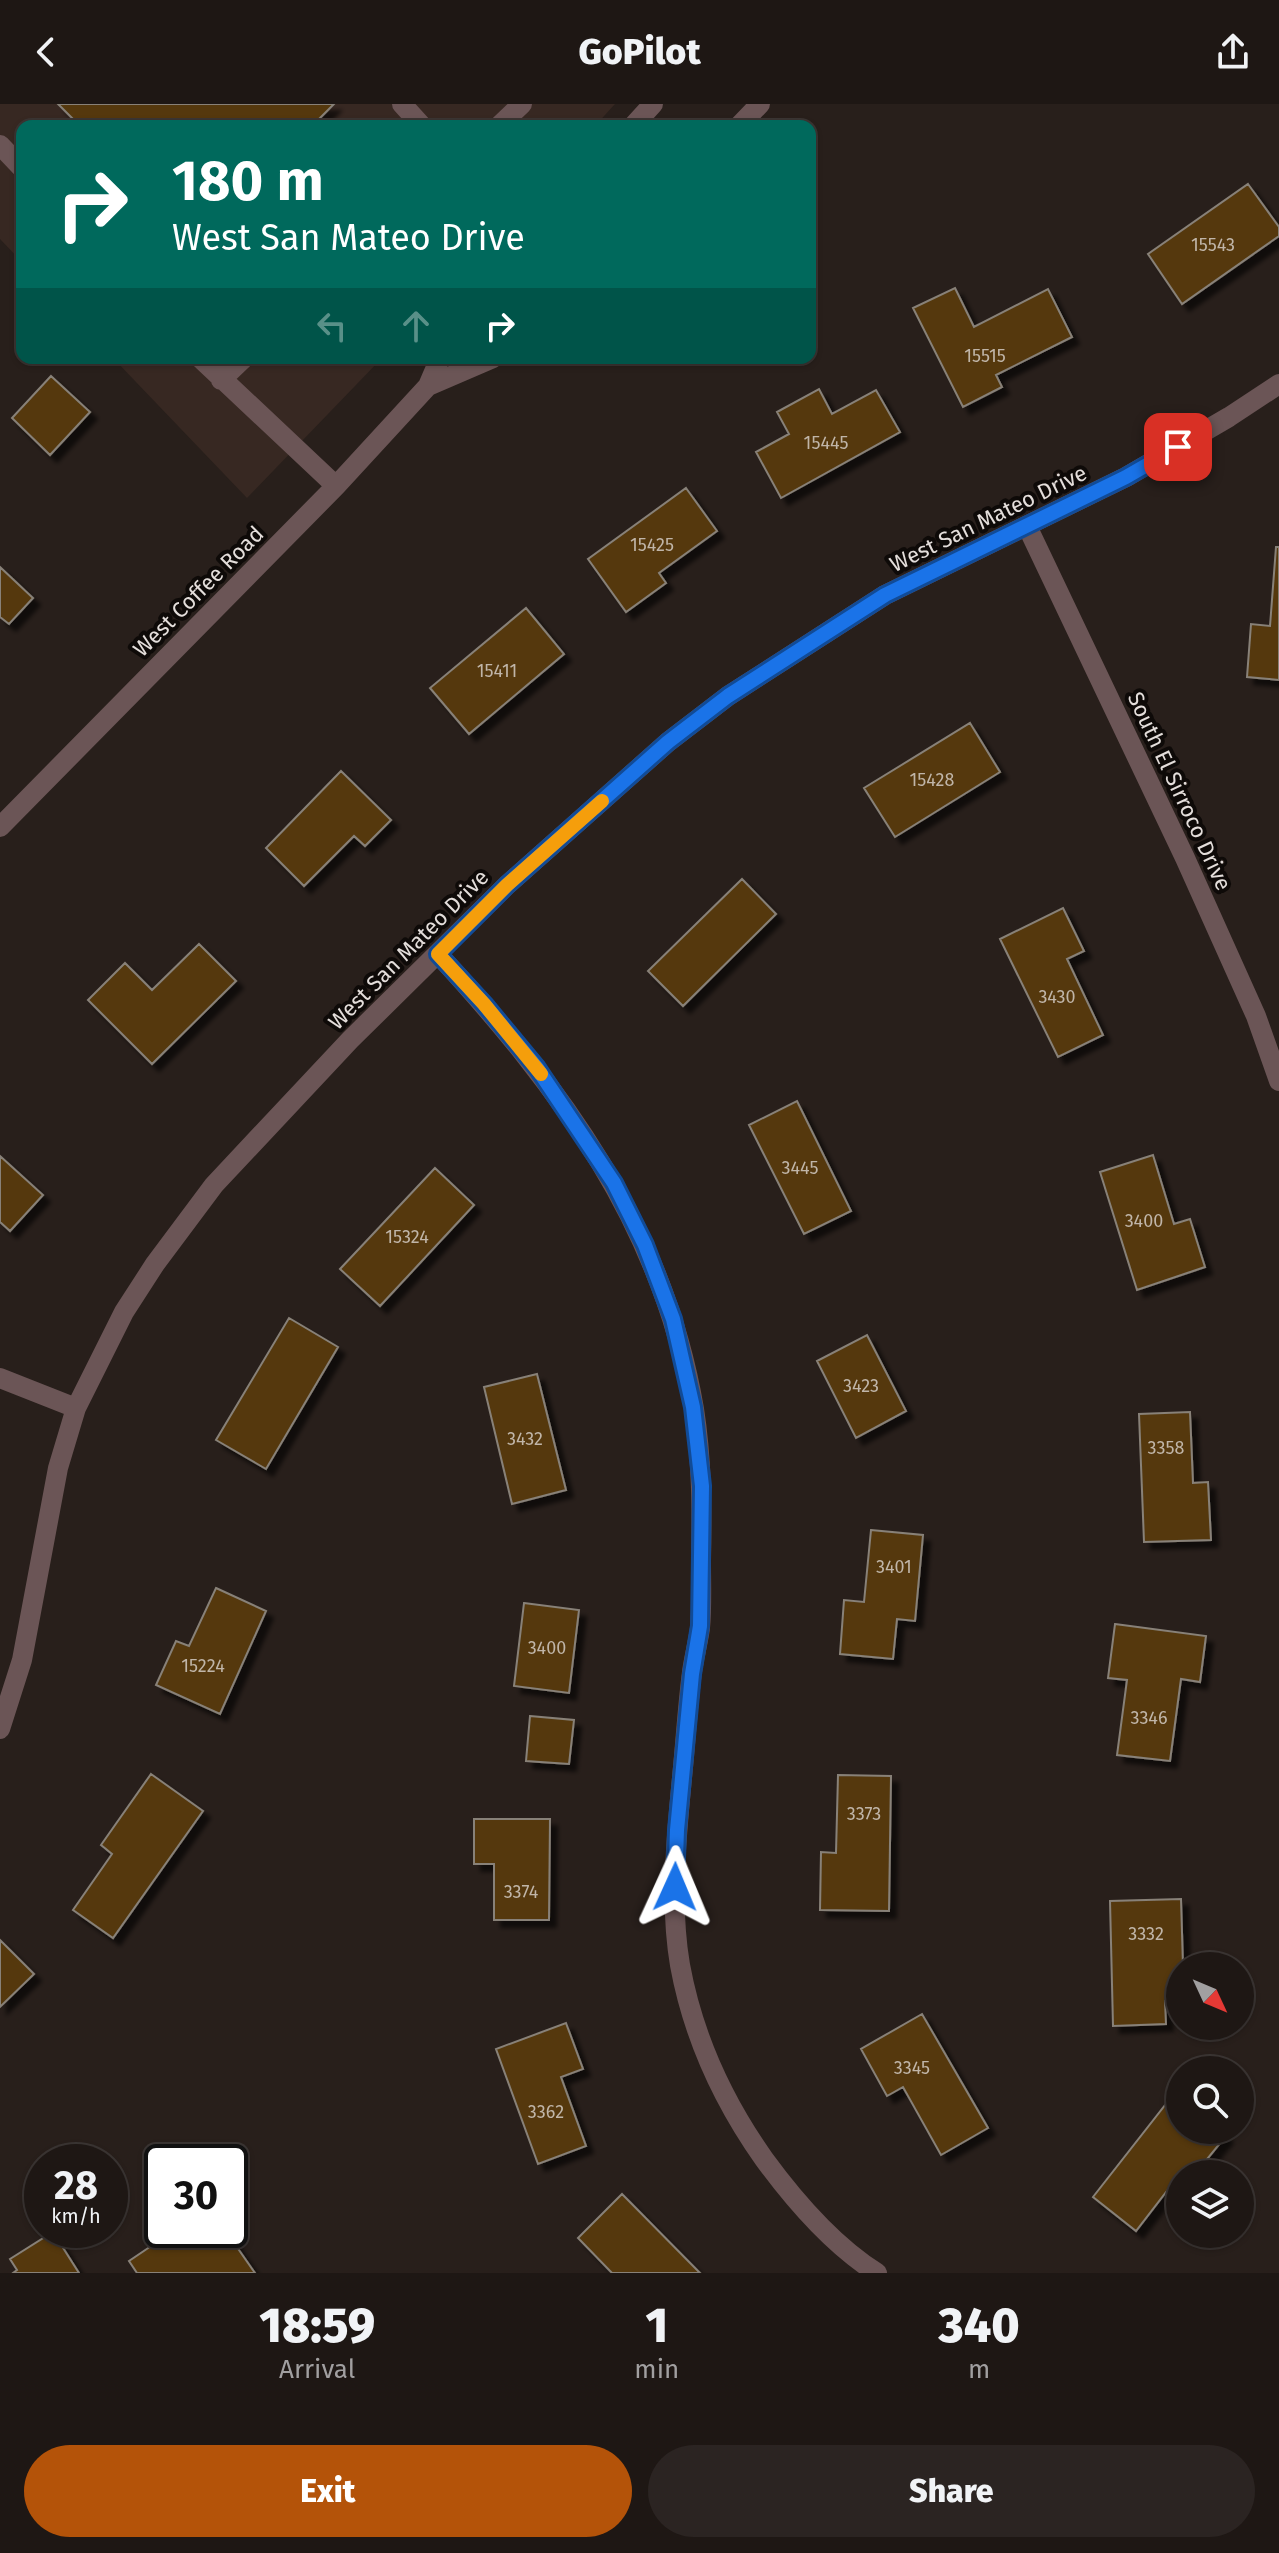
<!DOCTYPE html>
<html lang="en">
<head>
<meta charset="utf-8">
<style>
  :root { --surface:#1e1714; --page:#2b2422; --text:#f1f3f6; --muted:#a19fa0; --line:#3c3634; --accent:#b45309 }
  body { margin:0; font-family:"Fira Sans",sans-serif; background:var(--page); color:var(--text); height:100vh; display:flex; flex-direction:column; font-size:30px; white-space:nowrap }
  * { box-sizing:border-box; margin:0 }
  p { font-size:26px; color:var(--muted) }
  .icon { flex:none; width:44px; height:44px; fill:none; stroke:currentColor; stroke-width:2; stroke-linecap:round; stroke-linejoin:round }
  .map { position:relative; height:2169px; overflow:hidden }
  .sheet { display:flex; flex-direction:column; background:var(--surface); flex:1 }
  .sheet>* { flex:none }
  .hud { position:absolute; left:16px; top:16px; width:800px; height:244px; border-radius:16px; box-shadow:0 2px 6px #0004,0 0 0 2px var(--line); background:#00695c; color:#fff; overflow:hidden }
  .needle { width:52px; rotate:134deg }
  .buttons { position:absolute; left:1166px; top:1848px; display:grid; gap:16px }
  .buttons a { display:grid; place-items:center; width:88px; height:88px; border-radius:50%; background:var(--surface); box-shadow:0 2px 6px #0004,0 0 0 2px var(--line); font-size:40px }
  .speed { position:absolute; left:24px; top:2040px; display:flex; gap:16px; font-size:40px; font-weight:700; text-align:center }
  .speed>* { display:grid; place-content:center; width:104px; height:104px; border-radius:50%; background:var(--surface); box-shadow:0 2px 6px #0004,0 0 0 2px var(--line); line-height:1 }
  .speed small { font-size:20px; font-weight:400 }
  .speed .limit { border:4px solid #111; border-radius:12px; background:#fff; color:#111 }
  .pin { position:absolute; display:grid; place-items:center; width:68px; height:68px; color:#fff; margin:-34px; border-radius:16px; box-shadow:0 4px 12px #0006 }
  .me { position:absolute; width:88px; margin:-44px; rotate:1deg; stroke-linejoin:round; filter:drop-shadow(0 0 6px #0008) }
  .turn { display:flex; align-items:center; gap:28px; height:168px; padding:0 24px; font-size:36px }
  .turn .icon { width:104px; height:104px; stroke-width:2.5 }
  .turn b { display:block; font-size:56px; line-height:68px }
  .lanes { display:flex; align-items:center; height:76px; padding:0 24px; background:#0003; justify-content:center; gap:40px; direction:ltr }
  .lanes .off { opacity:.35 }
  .eta { display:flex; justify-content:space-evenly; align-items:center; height:136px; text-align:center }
  .eta b { font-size:48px; font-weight:800; line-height:56px }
  .button { display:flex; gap:16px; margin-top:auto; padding:16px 24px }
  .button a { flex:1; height:92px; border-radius:48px; background:var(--accent); color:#fff; font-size:32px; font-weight:800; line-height:92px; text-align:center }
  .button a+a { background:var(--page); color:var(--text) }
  header { display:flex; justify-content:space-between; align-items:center; height:104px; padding:0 24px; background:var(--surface); font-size:36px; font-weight:800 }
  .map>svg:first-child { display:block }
</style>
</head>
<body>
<header><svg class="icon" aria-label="back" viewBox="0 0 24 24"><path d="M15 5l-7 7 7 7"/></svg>GoPilot<svg class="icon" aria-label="share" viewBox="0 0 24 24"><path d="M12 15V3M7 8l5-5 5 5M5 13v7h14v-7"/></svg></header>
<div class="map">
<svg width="1279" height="2169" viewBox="0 0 1279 2169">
  <defs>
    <filter id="shadow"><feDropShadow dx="7" dy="7" stdDeviation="2" flood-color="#0009"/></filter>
  </defs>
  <rect width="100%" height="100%" fill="#281f1b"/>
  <path fill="#372822" d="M0 0H615L595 22H22V158L0 135Z
    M113 254H382L247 394Z"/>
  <path fill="#543910" stroke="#888178" stroke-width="2" filter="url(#shadow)" d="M58 0H334L312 22H80Z
    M1248 80 1279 123V132L1182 200 1148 150Z
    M955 184 974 223 1048 185 1072 233 996 271 1002 283 963 303 913 204Z
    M51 272 90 308 50 351 12 314Z
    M819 285 832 310 876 286 900 328 781 394 756 348 789 330 777 308Z
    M686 384 717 427 659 469 666 479 626 508 588 455Z
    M1276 443H1279V576L1247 573 1251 520 1270 522Z
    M0 463 33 494 9 520 0 513Z
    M526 504 564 550 469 630 430 584Z
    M970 619 1000 668 895 733 864 684Z
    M341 667 391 716 365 742 354 732 304 782 266 744Z
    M742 775 776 810 683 902 648 867Z
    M1063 804 1084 847 1067 855 1103 931 1058 953 1000 835Z
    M199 840 236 877 152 960 88 896 125 859 152 886Z
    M797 997 851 1107 804 1130 749 1021Z
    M1153 1051 1174 1120 1190 1115 1205 1163 1137 1186 1100 1068Z
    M0 1052 43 1091 10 1127 0 1118Z
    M435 1064 474 1101 380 1202 340 1165Z
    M289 1214 338 1243 266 1365 216 1336Z
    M867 1231 906 1307 856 1334 817 1257Z
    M537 1270 566 1386 512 1400 484 1283Z
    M1190 1308 1193 1379 1208 1378 1211 1436 1144 1438 1139 1310Z
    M871 1426 923 1431 915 1517 897 1515 893 1555 840 1550 844 1496 864 1498Z
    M216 1484 266 1507 220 1610 156 1581 176 1537 189 1542Z
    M524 1499 579 1506 569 1589 514 1582Z
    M1115 1520 1206 1532 1200 1578 1181 1575 1170 1657 1117 1651 1127 1576 1108 1574Z
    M530 1612 574 1616 569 1660 526 1657Z
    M151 1670 203 1707 113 1834 73 1806 112 1750 101 1741Z
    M838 1671 891 1672 889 1807 820 1806 821 1748 836 1749Z
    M474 1715H550L549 1816H494V1760H474Z
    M1181 1795 1183 1862H1180V1896L1165 1897 1166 1920 1113 1922 1110 1797Z
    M0 1836 34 1870 0 1903Z
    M922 1910 988 2024 941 2051 903 1983 887 1992 861 1945Z
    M566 1919 583 1965 561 1973 586 2042 538 2060 496 1945Z
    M1173 1991 1180 1997V2026H1218L1226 2032 1195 2070H1180L1136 2127 1093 2093Z
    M622 2090 700 2169H612L578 2134Z
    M175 2126H225L255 2169H137L129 2157Z
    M53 2128 79 2169H13L17 2166 10 2155Z"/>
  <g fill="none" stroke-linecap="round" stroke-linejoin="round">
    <path stroke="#6b5556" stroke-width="20" d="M402 0 422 22
      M499 22 522 0
      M633 22 653 0
      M739 22 760 0
      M0 41 22 64
      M200 254 336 382
      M221 276 244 254
      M428 282 493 254
      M1027 422 1185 754 1256 912 1279 977
      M0 723 336 382 428 282 440 254
      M438 850C561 984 663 1121 694 1305 702 1356 702 1407 701 1458 701 1480 702 1503 700 1524 698 1539 694 1553 692 1568 688 1599 686 1631 683 1663 677 1728 669 1796 680 1861 693 1932 723 1997 764 2055 794 2096 834 2142 877 2169
      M0 1274 76 1304
      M0 1625 22 1556 58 1364 76 1304 124 1208 155 1160 214 1081 350 936 507 781 668 638 728 592 885 491 1126 373 1229 313 1279 280"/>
  </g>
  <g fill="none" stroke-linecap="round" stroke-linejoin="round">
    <g stroke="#114b97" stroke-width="20">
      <path id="route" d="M675 1783 677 1726 692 1570 700 1522 702 1382 693 1303 673 1215 645 1141 614 1079 537 964 484 900 438 850 507 781 668 638 728 592 885 491 1126 373 1178 343"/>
    </g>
    <use href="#route" stroke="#1a73e8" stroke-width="14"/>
    <path stroke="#f59e0b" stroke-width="14" d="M541 970 484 900 438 850 507 781 602 697"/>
  </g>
  <g text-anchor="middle" stroke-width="8" stroke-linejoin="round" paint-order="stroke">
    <g font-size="18" fill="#c0b5a8">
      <text x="1213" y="147">15543</text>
      <text x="985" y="258">15515</text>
      <text x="826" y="345">15445</text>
      <text x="652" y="447">15425</text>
      <text x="497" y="573">15411</text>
      <text x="932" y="682">15428</text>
      <text x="1057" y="899">3430</text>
      <text x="800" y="1070">3445</text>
      <text x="1144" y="1123">3400</text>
      <text x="407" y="1139">15324</text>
      <text x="861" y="1288">3423</text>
      <text x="525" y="1341">3432</text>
      <text x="1166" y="1350">3358</text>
      <text x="894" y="1469">3401</text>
      <text x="547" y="1550">3400</text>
      <text x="203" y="1568">15224</text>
      <text x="1149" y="1620">3346</text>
      <text x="864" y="1716">3373</text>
      <text x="521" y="1794">3374</text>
      <text x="1146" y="1836">3332</text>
      <text x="912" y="1970">3345</text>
      <text x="546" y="2014">3362</text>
    </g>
    <g font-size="22" fill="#e4dedb" stroke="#0e0a08">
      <text transform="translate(988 414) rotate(-26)" y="8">West San Mateo Drive</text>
      <text transform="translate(198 487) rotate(-45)" y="8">West Coffee Road</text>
      <text transform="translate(1180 687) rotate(65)" y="8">South El Sirroco Drive</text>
      <text transform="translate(408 845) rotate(-45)" y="8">West San Mateo Drive</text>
    </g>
  </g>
</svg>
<div class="buttons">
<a><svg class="needle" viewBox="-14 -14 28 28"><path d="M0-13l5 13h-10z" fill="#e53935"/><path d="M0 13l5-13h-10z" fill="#a19fa0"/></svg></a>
<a><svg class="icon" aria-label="search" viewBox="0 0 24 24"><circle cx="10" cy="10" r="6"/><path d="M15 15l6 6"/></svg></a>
<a><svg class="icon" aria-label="layers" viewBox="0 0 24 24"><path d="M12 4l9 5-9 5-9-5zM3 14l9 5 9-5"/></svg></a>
</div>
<div class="speed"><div>28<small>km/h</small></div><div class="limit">30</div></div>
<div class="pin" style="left:1178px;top:343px;background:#d93025"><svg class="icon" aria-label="arrive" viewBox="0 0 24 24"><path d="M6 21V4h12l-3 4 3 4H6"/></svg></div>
<svg class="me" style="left:675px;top:1783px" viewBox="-20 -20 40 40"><path d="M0-17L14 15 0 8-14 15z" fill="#1a73e8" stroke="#fff" stroke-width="4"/></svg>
<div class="hud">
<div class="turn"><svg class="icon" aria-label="right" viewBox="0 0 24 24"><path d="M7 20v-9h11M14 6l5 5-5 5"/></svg><div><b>180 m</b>West San Mateo Drive</div></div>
<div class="lanes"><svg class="icon off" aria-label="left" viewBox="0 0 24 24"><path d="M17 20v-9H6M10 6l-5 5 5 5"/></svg><svg class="icon off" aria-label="ahead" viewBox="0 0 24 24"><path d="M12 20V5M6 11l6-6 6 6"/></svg><svg class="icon" aria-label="right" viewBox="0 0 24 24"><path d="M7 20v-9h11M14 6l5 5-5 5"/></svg></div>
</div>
</div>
<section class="sheet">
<div class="eta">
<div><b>18:59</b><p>Arrival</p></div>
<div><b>1</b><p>min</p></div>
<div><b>340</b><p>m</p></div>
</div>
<div class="button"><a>Exit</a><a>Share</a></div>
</section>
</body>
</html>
